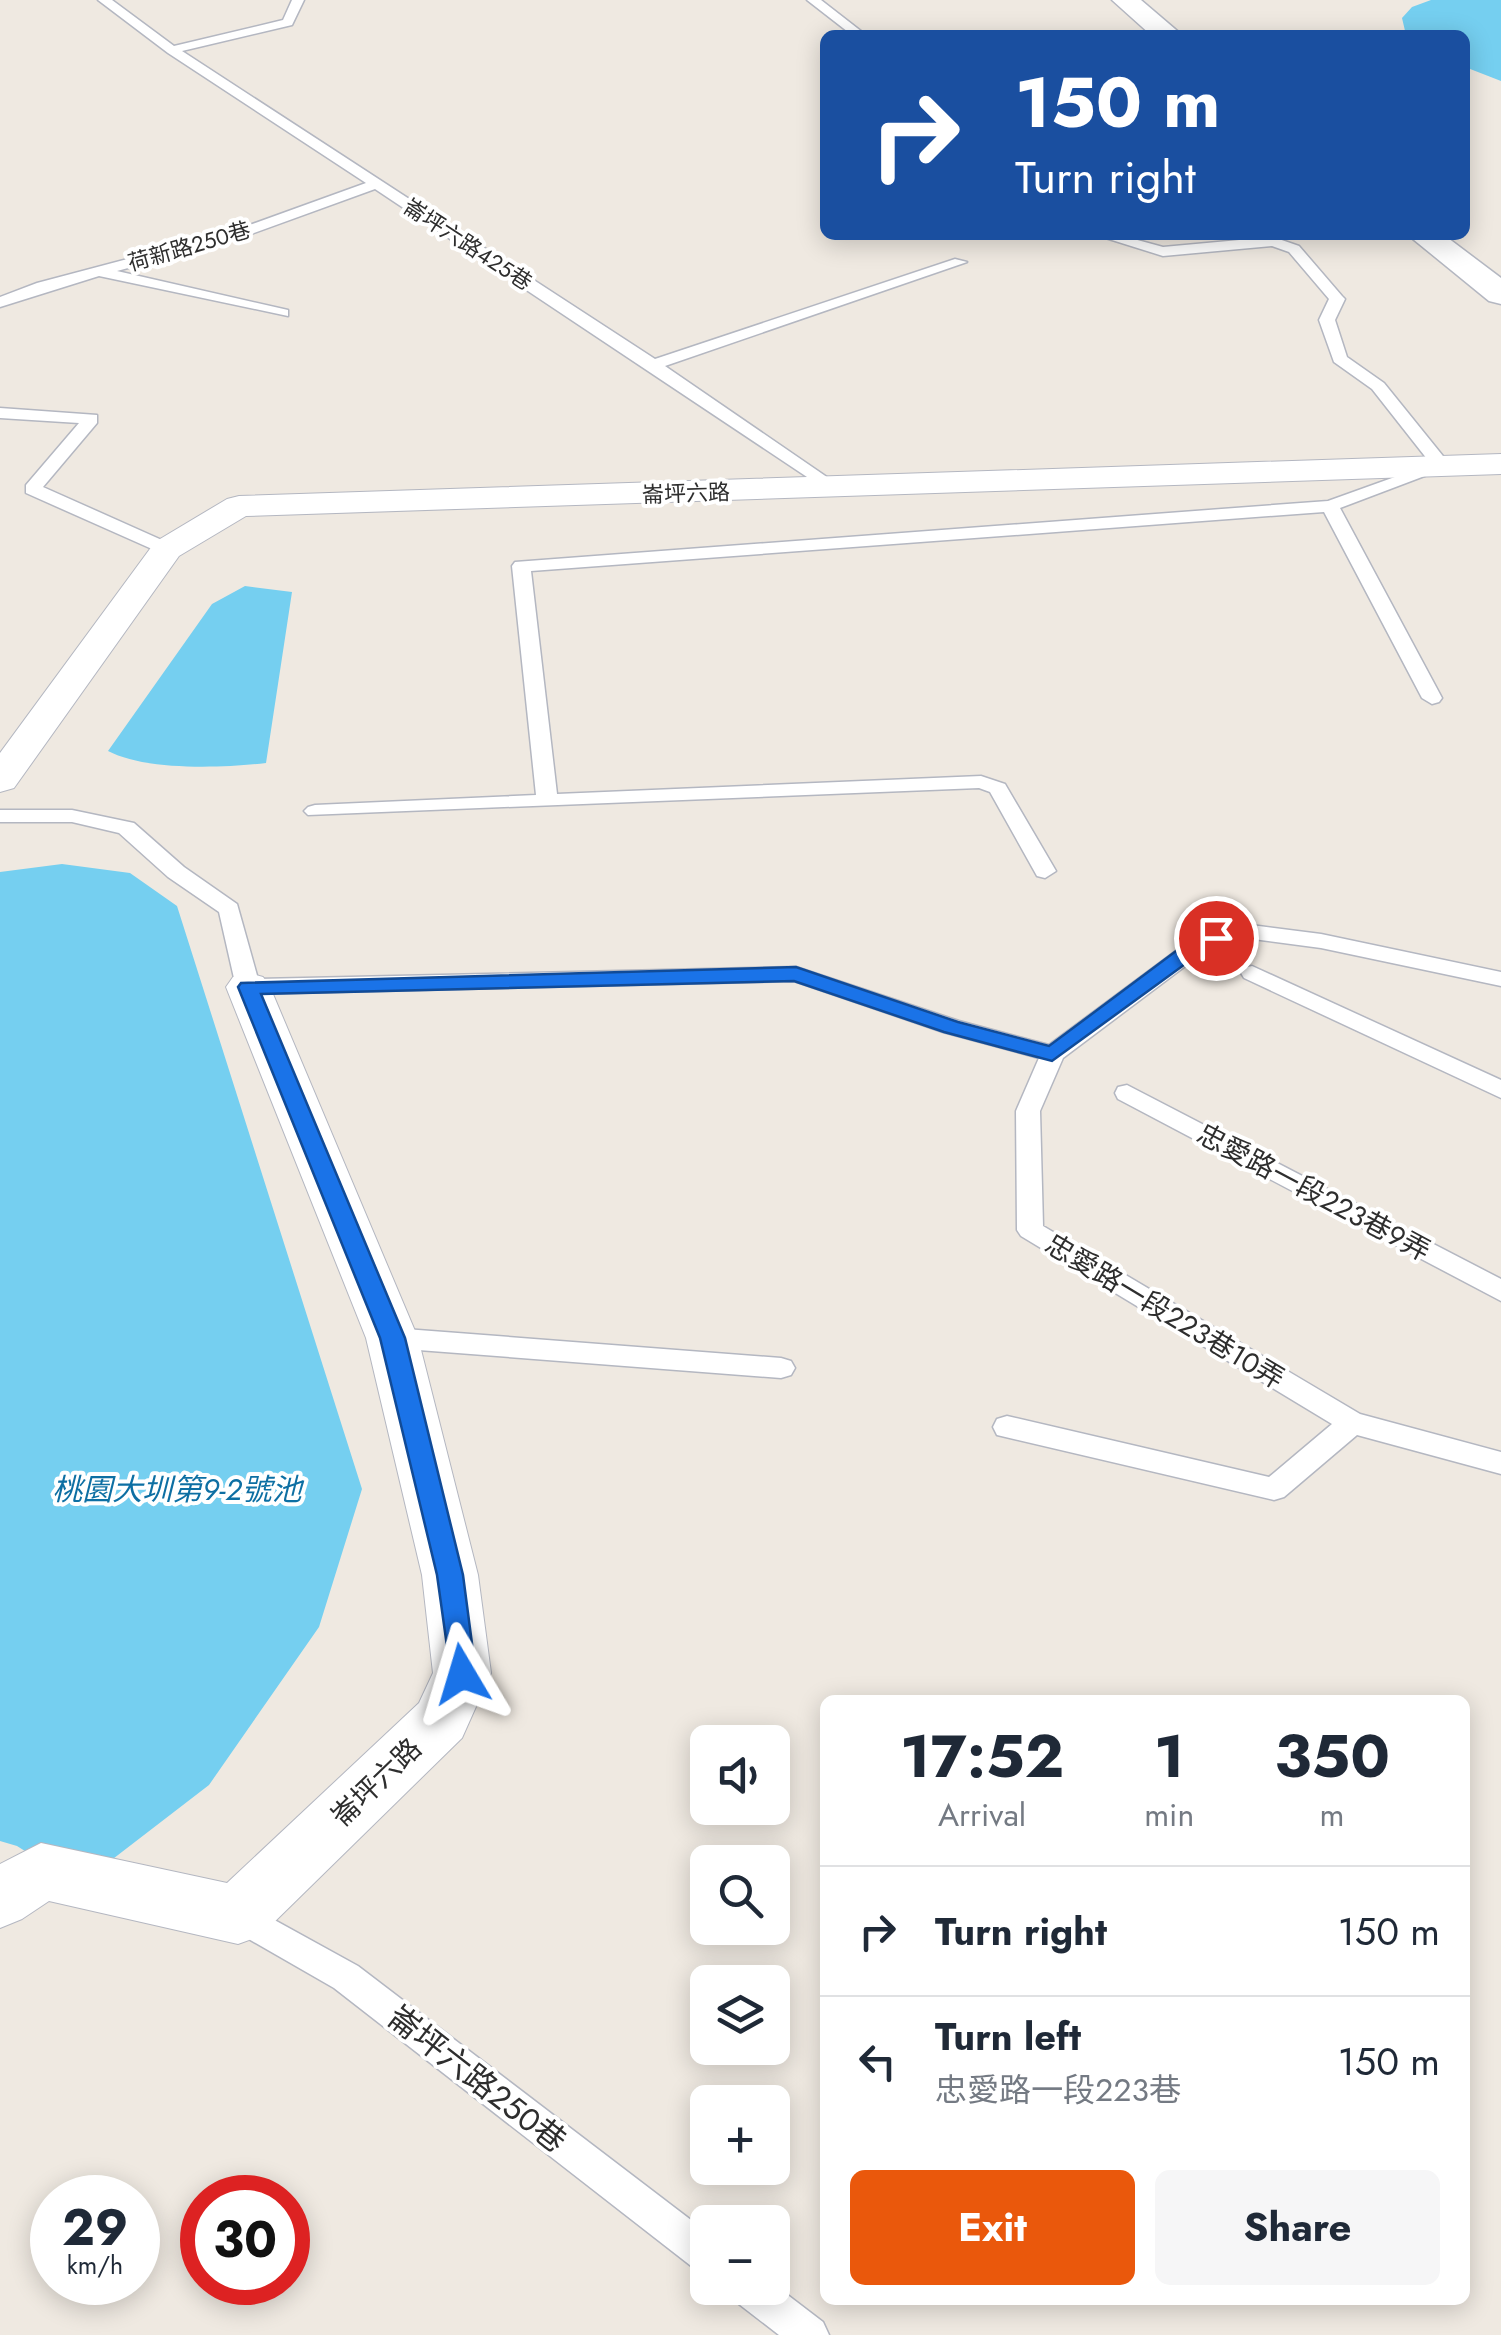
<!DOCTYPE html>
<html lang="en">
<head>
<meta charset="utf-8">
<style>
  :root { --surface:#fff; --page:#f6f6f7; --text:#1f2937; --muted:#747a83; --line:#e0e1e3; --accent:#ea580c }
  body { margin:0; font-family:Jost,"Noto Sans TC",sans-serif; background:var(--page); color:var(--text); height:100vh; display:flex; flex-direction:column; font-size:38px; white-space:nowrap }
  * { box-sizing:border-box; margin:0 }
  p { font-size:32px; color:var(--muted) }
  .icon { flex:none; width:55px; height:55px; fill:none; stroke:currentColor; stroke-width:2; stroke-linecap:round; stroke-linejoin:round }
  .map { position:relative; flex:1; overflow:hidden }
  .drawer { position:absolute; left:820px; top:1695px; width:650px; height:610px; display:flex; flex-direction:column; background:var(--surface); border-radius:15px; box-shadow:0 5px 25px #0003 }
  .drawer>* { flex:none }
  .banner { position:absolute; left:820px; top:30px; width:650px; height:210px; border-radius:15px; box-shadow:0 5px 25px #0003; background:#1a4fa0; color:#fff; overflow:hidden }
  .fabs { position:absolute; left:690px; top:1725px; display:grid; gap:20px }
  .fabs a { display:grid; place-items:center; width:100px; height:100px; border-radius:15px; background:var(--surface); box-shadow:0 5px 25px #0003; font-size:50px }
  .speed { position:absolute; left:30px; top:2175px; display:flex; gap:20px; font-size:50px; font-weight:700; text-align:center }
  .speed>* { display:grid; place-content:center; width:130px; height:130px; border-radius:50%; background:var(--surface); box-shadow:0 5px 25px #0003; line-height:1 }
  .speed small { font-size:25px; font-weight:400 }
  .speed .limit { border:15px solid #d22; background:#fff; color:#111 }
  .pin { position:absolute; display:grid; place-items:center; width:85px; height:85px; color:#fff; margin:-42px; border:5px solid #fff; border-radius:50%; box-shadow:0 2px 10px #0007 }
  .me { position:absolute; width:110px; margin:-55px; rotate:353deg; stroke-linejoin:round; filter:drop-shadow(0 0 8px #0008) }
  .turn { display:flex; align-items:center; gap:35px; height:210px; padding:0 30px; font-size:45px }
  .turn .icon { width:130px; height:130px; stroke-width:2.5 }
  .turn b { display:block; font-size:70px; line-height:85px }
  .eta { display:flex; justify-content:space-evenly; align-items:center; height:170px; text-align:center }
  .eta b { font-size:60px; font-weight:700; line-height:70px }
  .primary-button { display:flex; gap:20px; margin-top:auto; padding:20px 30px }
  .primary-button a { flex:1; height:115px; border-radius:15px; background:var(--accent); color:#fff; font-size:40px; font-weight:700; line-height:115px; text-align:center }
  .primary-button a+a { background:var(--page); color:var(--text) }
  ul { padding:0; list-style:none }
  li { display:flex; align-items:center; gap:30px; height:130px; padding:0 30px; border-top:2px solid var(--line) }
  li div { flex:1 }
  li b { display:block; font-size:38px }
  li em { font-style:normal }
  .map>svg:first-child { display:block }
</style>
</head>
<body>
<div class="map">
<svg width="1501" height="2335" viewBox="0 0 1501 2335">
  <rect width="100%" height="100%" fill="#efe9e1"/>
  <path fill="#75cff0" d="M1431 0H1501V81L1465 67V35H1406L1402 18 1412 7Z
    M245 586 292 592 266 763C223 768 146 771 108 751L212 604Z
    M62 864 130 873 177 906 362 1489 319 1627 209 1785 79 1885 17 1846 0 1841V872Z"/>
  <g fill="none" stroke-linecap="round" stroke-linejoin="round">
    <g stroke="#b4b7c1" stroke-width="3">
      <path id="lane" d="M98 0H112L174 46 283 20 292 0H304L292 25 182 51 655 359 955 259 967 262 665 366 837 484 840 488 831 493 375 189 243 237 117 271 288 310V316L99 276 0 307V297L37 283 233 231 366 183 168 53Z
        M807 0H821L866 35H852Z
        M1096 235H1119L1163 247 1273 237 1299 246 1342 296 1345 299 1335 320 1347 357 1384 383 1451 466 1340 508 1442 698 1439 702 1432 704 1422 698 1324 512 531 571 557 794 981 776 1005 784 1056 871 1045 878 1037 876 990 792 979 788 308 815 304 811 308 807 315 805 536 795 512 566 515 562 1328 501 1431 464 1372 389 1334 362 1319 320 1329 299 1289 252 1272 246 1163 256Z
        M0 408 97 415V423L43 487 173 545V553H161L26 493V485L79 423 0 418Z
        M0 810H72L134 823 184 867 237 904 258 979 796 967 959 1021 1049 1045 1188 942 1236 923 1321 934 1501 972V986L1321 948 1238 937 1204 952 1063 1058 1040 1111 1043 1226 1360 1414 1501 1452V1474L1357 1435 1284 1497 1274 1500 997 1435 993 1427 997 1419 1007 1416 1269 1477 1332 1424 1021 1236 1017 1230 1016 1111 1039 1058 943 1032 794 981 248 994 236 987 219 912 168 877 119 833 72 822H0Z
        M1252 966 1501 1080V1098L1244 978 1241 973 1244 968Z
        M1127 1085 1501 1279V1301L1118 1099 1115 1093 1118 1087Z
        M392 1328 781 1358 791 1361 795 1368 791 1375 781 1378 392 1348 382 1345 379 1338 382 1331Z
        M238 1900 358 1966 708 2233V2274L695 2269 334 1988 226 1926 221 1915 226 1904Z
        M772 2283 823 2322 829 2335H779L735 2301 729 2288H772Z"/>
    </g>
    <g stroke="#b4b7c1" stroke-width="2">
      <path id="street" d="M1501 454V474L246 516 179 556 14 788 0 792V753L155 542 227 499 239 496Z
        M248 973 263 977 270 987 418 1338 478 1575 491 1673 462 1738 260 1936 238 1944 49 1901 22 1919 0 1928V1864L41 1843 227 1883 419 1703 433 1673 422 1575 366 1338 226 987 233 977Z"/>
    </g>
    <g stroke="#b4b7c1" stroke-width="3">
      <path id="secondary" d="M1112 0H1141L1182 35H1151Z
        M1408 235H1444L1501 278V304L1489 301Z"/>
    </g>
    <use href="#lane" fill="#fff" fill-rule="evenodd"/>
    <use href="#street" fill="#fff" fill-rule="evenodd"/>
    <use href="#secondary" fill="#fff" fill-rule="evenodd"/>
  </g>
  <path fill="#1a73e8" stroke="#114b97" stroke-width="2.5" d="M1216 932 1223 934V943L1203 951 1052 1061 944 1032 794 981 261 994 405 1338 463 1575 476 1674 472 1682 462 1685 452 1682 437 1575 380 1338 238 987 241 983 796 967 958 1022 1049 1046 1188 942Z"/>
  <g text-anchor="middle" stroke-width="8" stroke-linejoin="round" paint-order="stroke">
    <g font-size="22" fill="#2e2e2e" stroke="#fff">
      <text transform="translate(468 244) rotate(33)" y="8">崙坪六路425巷</text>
      <text transform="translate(189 246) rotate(-16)" y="8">荷新路250巷</text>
      <text transform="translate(686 493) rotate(-2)" y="8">崙坪六路</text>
    </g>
    <g font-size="28" fill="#2e2e2e" stroke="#fff">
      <text transform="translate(1314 1192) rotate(28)" y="10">忠愛路一段223巷9弄</text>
      <text transform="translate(1165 1311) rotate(31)" y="10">忠愛路一段223巷10弄</text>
      <text transform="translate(376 1782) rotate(-44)" y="10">崙坪六路</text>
    </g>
    <g font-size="30" font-style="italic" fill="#0d6fa3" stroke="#fff">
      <text x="177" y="1500">桃園大圳第9-2號池</text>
    </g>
    <g font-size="32" fill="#2e2e2e" stroke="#fff">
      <text transform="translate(477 2079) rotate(38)" y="11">崙坪六路250巷</text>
    </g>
  </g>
</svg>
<div class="fabs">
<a><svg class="icon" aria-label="sound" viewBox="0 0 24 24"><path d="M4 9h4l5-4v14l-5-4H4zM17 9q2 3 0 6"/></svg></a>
<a><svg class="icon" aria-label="search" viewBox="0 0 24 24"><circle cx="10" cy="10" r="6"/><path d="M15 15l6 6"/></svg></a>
<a><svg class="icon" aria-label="layers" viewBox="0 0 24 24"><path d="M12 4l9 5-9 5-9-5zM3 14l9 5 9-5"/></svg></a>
<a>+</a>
<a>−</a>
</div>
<div class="speed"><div>29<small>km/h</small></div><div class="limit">30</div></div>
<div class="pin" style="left:1216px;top:938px;background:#d93025"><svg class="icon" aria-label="arrive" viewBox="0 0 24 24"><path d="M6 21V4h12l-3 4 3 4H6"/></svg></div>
<svg class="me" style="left:462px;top:1674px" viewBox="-20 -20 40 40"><path d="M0-17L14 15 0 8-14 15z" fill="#1a73e8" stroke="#fff" stroke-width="4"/></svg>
<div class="banner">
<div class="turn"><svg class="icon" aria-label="right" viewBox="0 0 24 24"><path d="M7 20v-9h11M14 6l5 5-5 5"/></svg><div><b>150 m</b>Turn right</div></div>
</div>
<section class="drawer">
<div class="eta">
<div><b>17:52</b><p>Arrival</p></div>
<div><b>1</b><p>min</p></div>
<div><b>350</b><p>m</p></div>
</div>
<ul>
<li><svg class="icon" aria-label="right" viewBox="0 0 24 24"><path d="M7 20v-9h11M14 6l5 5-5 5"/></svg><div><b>Turn right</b></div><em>150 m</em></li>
<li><svg class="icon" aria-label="left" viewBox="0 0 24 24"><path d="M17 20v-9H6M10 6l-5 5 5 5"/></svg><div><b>Turn left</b><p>忠愛路一段223巷</p></div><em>150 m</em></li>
</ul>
<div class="primary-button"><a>Exit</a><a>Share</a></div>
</section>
</div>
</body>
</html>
